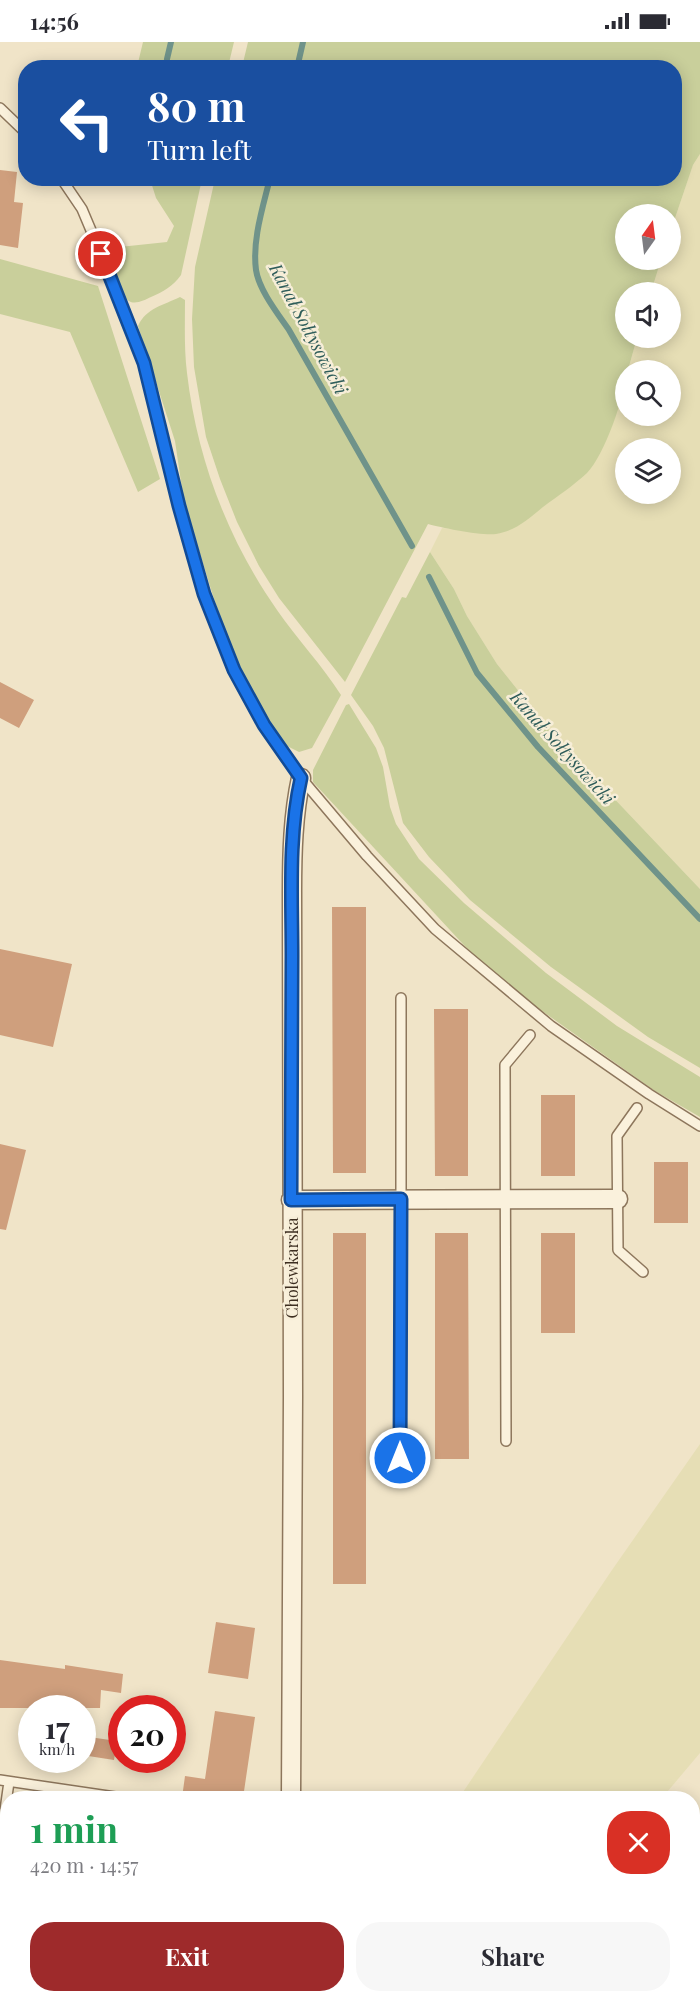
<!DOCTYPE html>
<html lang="en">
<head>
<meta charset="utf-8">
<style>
  :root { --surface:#fff; --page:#f7f7f7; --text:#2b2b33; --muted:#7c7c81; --accent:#9e2a2b }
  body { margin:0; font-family:"Playfair Display",serif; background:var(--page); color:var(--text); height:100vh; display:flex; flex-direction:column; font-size:22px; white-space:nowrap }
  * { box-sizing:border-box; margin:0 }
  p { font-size:20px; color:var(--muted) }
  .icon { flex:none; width:33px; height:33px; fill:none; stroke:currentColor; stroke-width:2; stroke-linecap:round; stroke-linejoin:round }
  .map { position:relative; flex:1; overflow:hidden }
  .drawer { position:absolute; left:0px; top:1749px; width:700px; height:212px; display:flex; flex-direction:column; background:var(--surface); border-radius:24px 24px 0 0; box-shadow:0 3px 15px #0003 }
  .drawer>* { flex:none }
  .guide { position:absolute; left:18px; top:18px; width:664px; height:126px; border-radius:24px; box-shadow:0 3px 15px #0003; background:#1a4fa0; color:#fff; overflow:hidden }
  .needle { width:39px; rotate:14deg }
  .buttons { position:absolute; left:615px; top:162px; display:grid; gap:12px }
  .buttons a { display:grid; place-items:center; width:66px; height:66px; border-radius:50%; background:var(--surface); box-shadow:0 3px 15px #0003; font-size:30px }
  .speed { position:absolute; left:18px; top:1653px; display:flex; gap:12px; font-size:30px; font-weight:700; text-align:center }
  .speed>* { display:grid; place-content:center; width:78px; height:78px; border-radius:50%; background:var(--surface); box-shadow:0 3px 15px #0003; line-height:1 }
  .speed small { font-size:15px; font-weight:400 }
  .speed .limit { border:9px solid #d22; background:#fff; color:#111 }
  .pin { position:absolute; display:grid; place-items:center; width:51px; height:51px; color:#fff; margin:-26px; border:3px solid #fff; border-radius:50%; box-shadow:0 2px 6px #0007 }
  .me { position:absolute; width:66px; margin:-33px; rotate:0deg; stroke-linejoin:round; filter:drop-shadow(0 0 4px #0008) }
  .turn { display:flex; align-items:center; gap:21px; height:126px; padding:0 30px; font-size:27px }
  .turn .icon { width:78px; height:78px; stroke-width:2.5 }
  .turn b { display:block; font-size:42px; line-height:51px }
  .round { display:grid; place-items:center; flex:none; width:63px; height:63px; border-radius:24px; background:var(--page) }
  .overview { display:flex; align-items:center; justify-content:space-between; height:102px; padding:0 30px }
  h1 { font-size:36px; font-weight:700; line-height:45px; color:#1e9e55 }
  .primary-button { display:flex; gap:12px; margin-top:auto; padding:12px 30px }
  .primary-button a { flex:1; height:69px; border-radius:24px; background:var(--accent); color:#fff; font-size:24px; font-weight:700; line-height:69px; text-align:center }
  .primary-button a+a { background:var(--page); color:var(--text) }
  .status { display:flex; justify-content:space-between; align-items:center; height:42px; padding:0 30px; background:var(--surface); direction:ltr }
  .status svg { height:16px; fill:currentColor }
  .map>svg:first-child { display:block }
</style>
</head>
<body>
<div class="status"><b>14:56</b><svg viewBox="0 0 49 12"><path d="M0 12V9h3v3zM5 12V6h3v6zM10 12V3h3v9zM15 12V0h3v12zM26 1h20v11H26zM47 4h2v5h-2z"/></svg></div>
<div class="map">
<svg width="700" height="1960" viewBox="0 0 700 1960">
  <rect width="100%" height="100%" fill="#f0e4c8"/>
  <path fill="#e6deb5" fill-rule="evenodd" d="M700 112V847L552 691 497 622 467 574 454 547 430 510 442 486 465 488 613 379 625 336 626 374H670V328H628L637 296H670V250H651L661 218H670L671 188 693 123ZM626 406H670V452H626Z
    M700 1402V1711L662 1756H459L612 1528Z
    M331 1953H491L485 1960H330L328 1959Z"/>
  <path fill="#c9cf9b" d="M143 0H234L228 25H137Z
    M248 0H700V112L693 123 671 188 670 172H626V218H661L651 250H626V296H637L628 328H626C626 353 604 414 587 431 574 443 558 454 543 465 528 477 516 489 496 492 483 494 442 486 428 482L345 640 279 556 259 524 237 480 220 437 206 395 194 325 192 277 195 225 215 137 675 136V26L242 25Z
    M150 137H202L181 233C173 244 163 250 151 255 145 258 135 263 129 259 118 253 113 218 110 206L167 200 174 184 156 156Z
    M0 217 98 244 160 437 138 450 70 290 0 272Z
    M180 255 185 258C185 282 184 307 187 331 197 417 228 498 277 568 297 597 322 623 341 653L312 706 299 710 287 704 268 677 237 621 214 557 184 460 175 399 138 284C146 266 164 263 180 255Z
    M430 510 454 547 467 574 497 622 552 691 700 847V1026L648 995 551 925 470 858 429 815 403 781 384 706 373 684 351 653 402 555 406 556Z
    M349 662 376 706 383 725 390 765 396 782 419 817 464 861 546 931 617 984 700 1035V1075L655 1049 535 964 474 914 313 740V728L346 663Z"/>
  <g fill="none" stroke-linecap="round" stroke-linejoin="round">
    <path stroke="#6f938a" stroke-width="6" d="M166 26 167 17 171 0
      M297 26 303 0
      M270 136C263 165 252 198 256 228 259 248 278 272 289 288L412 504
      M429 535 477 631 538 705 700 877"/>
  </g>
  <path fill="#cf9f7d" d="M0 128 17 130 14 160 23 161 18 206 0 203Z
    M0 640 34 658 19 686 0 676Z
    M332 865H366V1131H333Z
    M0 907 72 922 53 1005 0 993Z
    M434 967H468V1134H435Z
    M541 1053H575V1134H541Z
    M0 1102 26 1108 6 1188 0 1187Z
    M654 1120H688V1181H654Z
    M333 1191H366V1542H333Z
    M435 1191H468L469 1417H435Z
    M541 1191H575V1291H541Z
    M216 1580 255 1586 248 1637 208 1631Z
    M0 1618 65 1627V1623L123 1632 121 1651 101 1648 100 1666H0Z
    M215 1669 255 1675 243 1756H182L185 1734 205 1737Z
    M82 1694 117 1699 114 1718 82 1713Z"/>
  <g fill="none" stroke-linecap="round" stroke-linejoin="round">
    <g stroke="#8d765c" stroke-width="12">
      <path id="service" d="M0 66 26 91
        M61 136 82 167 101 212 144 321 179 464 204 552 234 628 264 683 301 736 367 814 435 887 551 984 649 1052 700 1084
        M637 1066 617 1094 618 1208 643 1230
        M506 1399 505 1023 530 993
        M401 1416V956
        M0 1738 122 1756
        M2 1789 9 1740
        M0 1959 4 1960"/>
    </g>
    <g stroke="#8d765c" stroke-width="21">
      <path id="minor" d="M291 1158 618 1157
        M291 1756 293 1355 292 850C292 811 293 773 301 736
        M0 1898 8 1899
        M214 1953 238 1960
        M285 1960 286 1953"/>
    </g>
    <use href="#service" stroke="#faf1dc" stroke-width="9"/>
    <use href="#minor" stroke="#faf1dc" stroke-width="18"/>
  </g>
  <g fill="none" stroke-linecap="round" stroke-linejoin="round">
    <g stroke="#114b97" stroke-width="15">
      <path id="route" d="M101 212 144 321 179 464 204 552 234 628 264 683 301 736C288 794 292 855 292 914 292 995 291 1077 291 1158L401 1157 400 1416"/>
    </g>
    <use href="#route" stroke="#1a73e8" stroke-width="10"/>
  </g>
  <g text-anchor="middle" stroke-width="5" stroke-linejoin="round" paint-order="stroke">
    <g font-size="16" fill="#3d2e20" stroke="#f7eed8">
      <text transform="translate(292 1226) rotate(-90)" y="6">Cholewkarska</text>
    </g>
    <g font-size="18" font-style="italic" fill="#2f5d5a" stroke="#f7eed8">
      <text transform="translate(308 287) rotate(62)" y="6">Kanał Sołtysowicki</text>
      <text transform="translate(562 706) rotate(48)" y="6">Kanał Sołtysowicki</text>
    </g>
  </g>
</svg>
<div class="buttons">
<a><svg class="needle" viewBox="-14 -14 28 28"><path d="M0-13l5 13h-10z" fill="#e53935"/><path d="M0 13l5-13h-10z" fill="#7c7c81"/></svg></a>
<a><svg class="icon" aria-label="sound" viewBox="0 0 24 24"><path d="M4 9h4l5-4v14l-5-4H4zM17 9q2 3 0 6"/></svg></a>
<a><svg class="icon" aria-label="search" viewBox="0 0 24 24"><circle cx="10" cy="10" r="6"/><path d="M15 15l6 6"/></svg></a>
<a><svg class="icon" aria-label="layers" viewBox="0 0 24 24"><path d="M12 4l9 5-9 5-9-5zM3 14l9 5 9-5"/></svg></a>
</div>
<div class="speed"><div>17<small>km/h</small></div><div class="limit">20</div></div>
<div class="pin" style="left:101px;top:212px;background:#d93025"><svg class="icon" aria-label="arrive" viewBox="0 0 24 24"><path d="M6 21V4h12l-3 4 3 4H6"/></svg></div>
<svg class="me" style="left:400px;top:1416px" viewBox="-20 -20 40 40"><circle r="17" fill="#1a73e8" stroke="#fff" stroke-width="3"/><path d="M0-11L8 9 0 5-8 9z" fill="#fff"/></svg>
<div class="guide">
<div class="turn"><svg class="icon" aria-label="left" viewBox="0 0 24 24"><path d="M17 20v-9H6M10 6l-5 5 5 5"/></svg><div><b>80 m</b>Turn left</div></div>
</div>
<section class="drawer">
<div class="overview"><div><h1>1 min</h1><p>420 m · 14:57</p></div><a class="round" style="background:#d93025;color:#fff"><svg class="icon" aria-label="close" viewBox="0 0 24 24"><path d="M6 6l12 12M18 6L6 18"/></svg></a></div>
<div class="primary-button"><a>Exit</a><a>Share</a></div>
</section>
</div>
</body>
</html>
